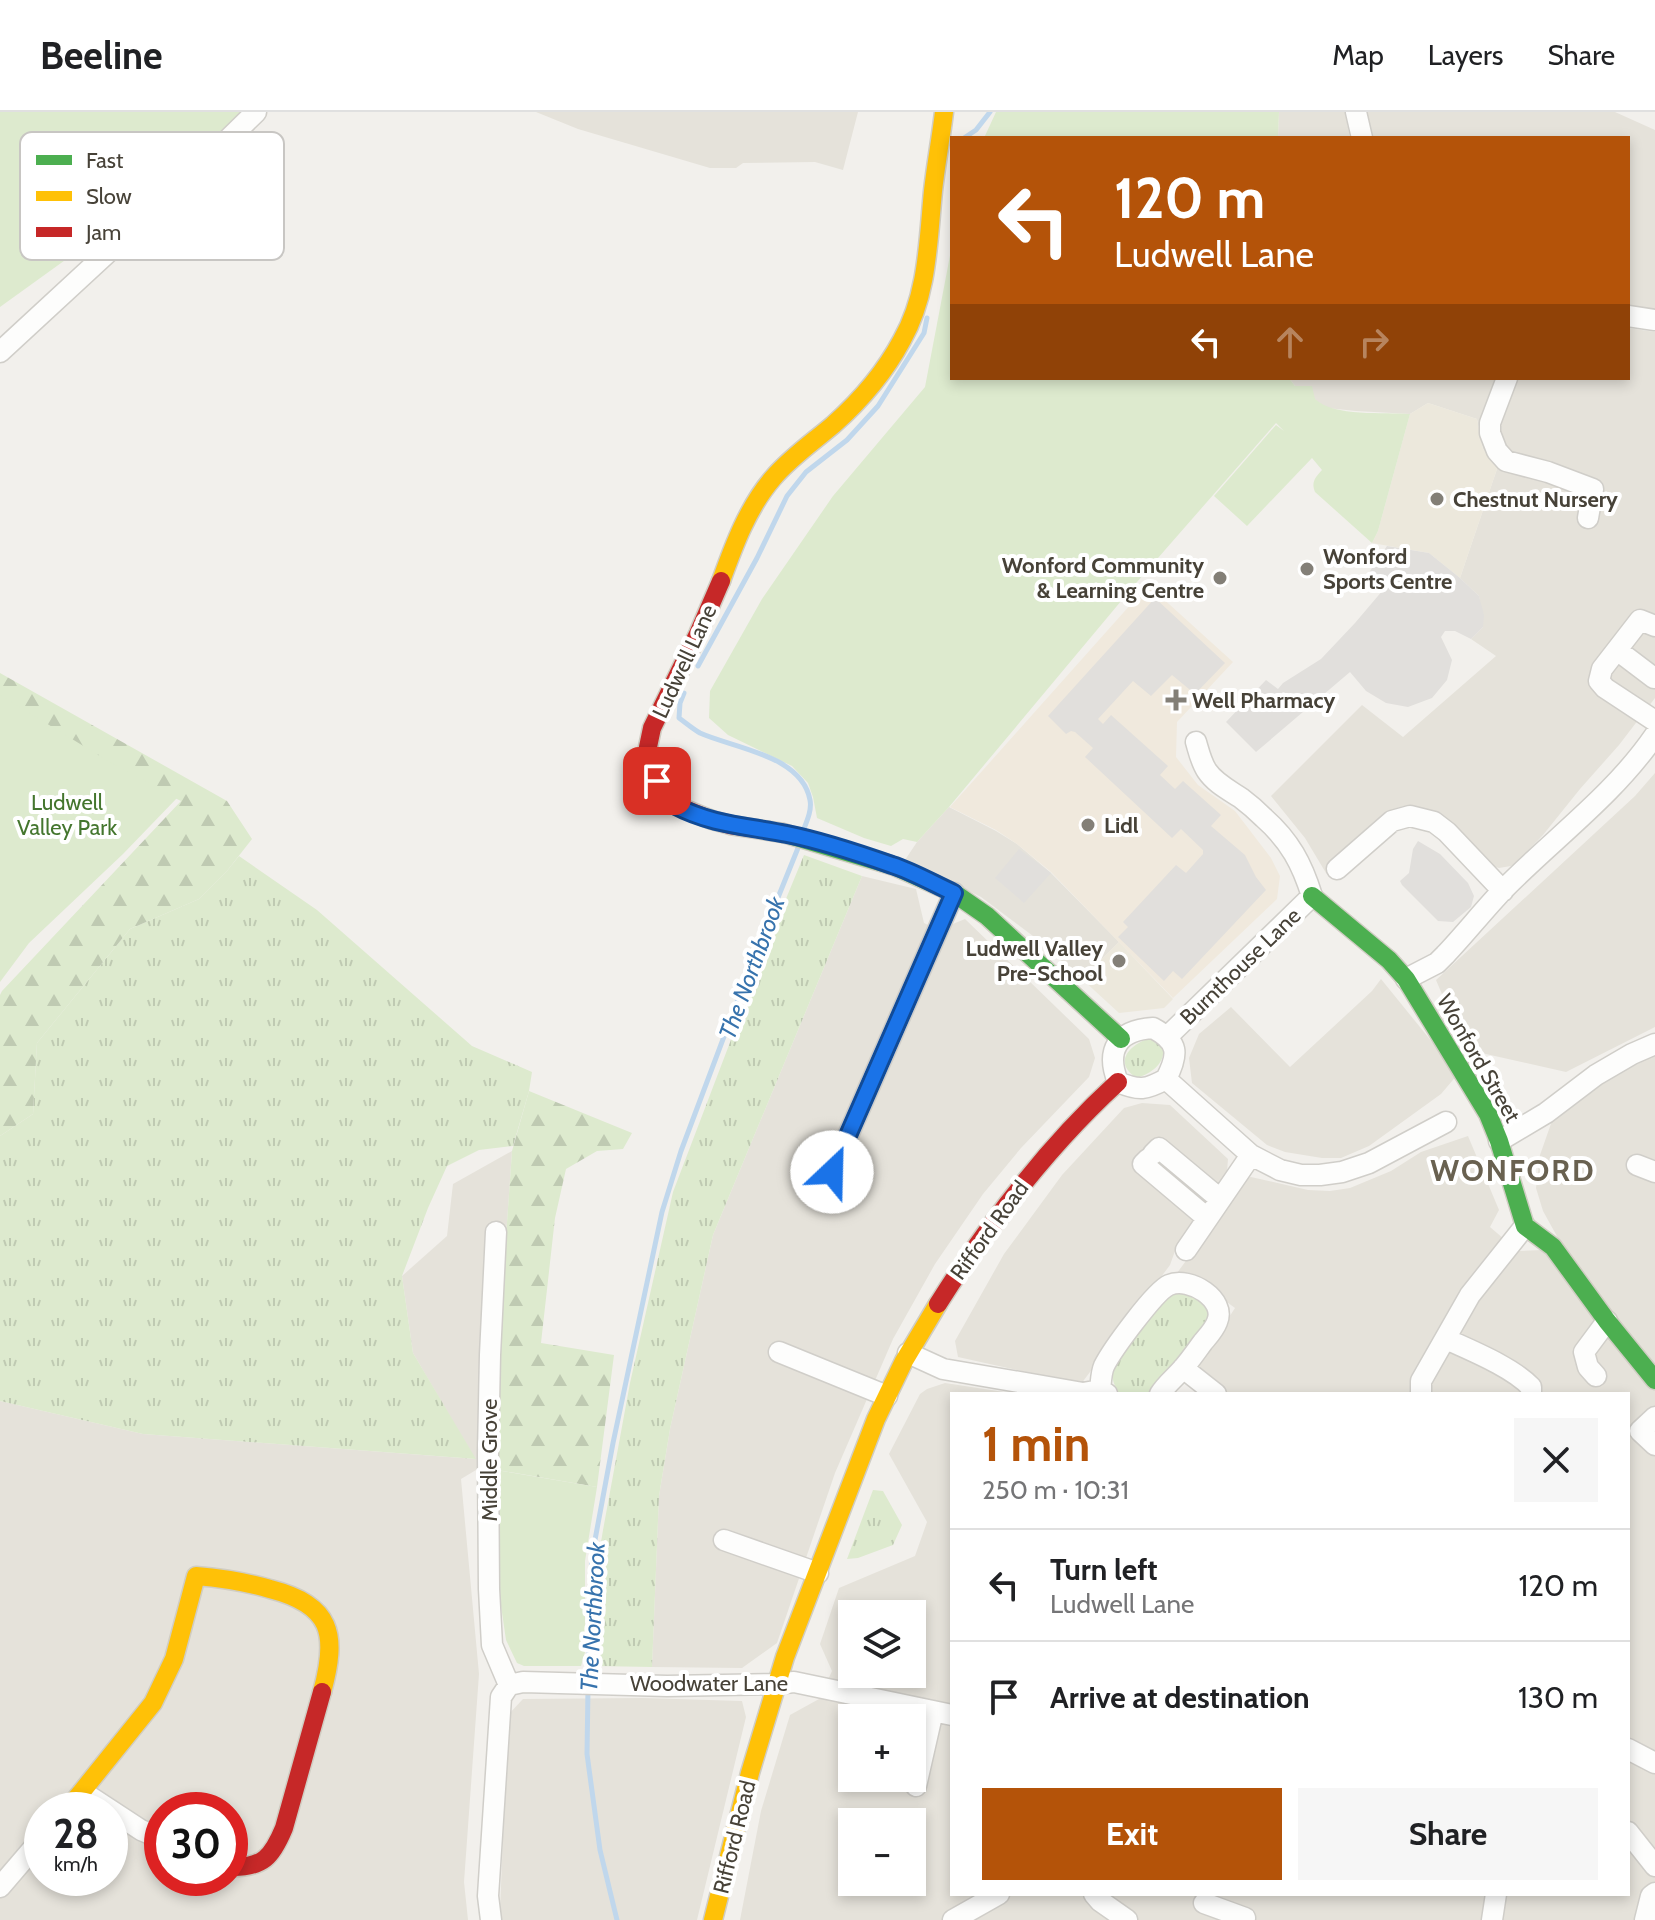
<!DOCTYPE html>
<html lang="en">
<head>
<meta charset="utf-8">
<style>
  :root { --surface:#fff; --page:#f6f6f6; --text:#202124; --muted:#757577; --line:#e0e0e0; --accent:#b45309 }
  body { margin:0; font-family:Cabin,sans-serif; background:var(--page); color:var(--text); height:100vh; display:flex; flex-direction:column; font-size:30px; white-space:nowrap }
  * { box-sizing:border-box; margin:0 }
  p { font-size:26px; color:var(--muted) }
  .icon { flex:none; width:44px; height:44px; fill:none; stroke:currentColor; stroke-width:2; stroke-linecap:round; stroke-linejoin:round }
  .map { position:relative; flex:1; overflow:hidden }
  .details { position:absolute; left:950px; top:1280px; width:680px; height:504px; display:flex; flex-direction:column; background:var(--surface); border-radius:0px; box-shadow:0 4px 12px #0003 }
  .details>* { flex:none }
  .top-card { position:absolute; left:950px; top:24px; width:680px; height:244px; border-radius:0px; box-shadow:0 4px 12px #0003; background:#b45309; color:#fff; overflow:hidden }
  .tools { position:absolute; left:838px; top:1488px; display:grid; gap:16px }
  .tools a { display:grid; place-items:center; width:88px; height:88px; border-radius:0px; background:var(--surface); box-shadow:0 4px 12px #0003; font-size:40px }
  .speed { position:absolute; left:24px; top:1680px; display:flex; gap:16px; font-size:40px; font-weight:700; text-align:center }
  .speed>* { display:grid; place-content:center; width:104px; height:104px; border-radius:50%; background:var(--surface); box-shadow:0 4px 12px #0003; line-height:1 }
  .speed small { font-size:20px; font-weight:400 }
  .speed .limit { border:12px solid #d22; background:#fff; color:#111 }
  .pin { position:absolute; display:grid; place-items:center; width:68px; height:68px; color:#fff; margin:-34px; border-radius:16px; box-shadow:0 4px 12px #0006 }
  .me { position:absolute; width:88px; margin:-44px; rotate:24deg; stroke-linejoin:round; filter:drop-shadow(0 0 6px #0008) }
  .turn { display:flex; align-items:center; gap:28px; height:168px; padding:0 32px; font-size:36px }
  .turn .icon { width:104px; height:104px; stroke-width:2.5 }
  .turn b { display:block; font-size:56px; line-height:68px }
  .lanes { display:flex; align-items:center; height:76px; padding:0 32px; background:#0003; justify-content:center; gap:40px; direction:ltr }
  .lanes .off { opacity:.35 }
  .round { display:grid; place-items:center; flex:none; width:84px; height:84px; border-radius:0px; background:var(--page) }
  .headline { display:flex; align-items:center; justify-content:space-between; height:136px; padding:0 32px }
  h1 { font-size:48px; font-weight:800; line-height:60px; color:var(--accent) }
  .button { display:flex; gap:16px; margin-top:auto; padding:16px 32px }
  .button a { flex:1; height:92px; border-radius:0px; background:var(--accent); color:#fff; font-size:32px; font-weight:800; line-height:92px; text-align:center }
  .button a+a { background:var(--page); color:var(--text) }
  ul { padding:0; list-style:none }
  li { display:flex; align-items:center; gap:24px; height:112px; padding:0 32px; border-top:2px solid var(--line) }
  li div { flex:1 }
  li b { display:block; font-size:30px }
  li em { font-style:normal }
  header { display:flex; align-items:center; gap:48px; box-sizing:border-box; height:112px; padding:0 40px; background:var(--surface); border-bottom:2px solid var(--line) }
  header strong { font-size:38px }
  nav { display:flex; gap:44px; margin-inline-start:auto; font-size:28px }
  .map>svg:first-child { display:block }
</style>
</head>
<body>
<header>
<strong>Beeline</strong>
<nav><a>Map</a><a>Layers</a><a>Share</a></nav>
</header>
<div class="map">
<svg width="1655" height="1808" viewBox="0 0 1655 1808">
  <defs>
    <pattern id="grass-tufts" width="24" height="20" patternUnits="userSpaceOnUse" patternTransform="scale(2)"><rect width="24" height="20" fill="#ddeace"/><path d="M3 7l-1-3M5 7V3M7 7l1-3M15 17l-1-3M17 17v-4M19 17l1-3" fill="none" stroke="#bfcab2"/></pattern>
    <pattern id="forest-firs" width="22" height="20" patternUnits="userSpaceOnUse" patternTransform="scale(2)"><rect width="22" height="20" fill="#ddeace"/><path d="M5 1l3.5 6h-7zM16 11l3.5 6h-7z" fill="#bfcab2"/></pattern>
  </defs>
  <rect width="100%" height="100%" fill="#f2f0ec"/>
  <path fill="#e5e2da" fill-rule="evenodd" d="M536 0H858L843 58 815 50 743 51 736 56H710L578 17Z
    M1279 0H1345L1350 26H1278Z
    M1366 0H1615L1655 18V202L1628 197V26H1373Z
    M1628 216 1655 220V586L1619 633 1580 677 1543 723 1518 749 1511 754 1499 756 1486 752 1433 702 1418 696 1404 694 1391 698 1374 710 1352 729 1326 761 1305 726 1271 684 1362 593 1403 625 1496 544 1471 527 1483 515 1479 484 1460 466 1498 354 1483 337 1477 307 1428 291 1410 302 1356 299 1327 296 1295 274 1289 266H1628Z
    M1655 661V915L1566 960 1477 940 1455 913 1436 868 1635 684Z
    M949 695 996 719 1017 732 1051 761 1119 830 1082 867 1037 827 981 785 905 748 917 730Z
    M862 764 916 777 924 811 938 818 965 807 1089 927 1095 946 1089 965 1021 1036 983 1082 935 1152 893 1227 835 1361 777 1531 742 1556 652 1555 659 1384 670 1317 713 1123Z
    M1381 867 1458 962 1441 982 1369 1034 1341 1046H1322L1285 1040 1267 1033 1192 971 1189 946 1199 922 1231 895 1290 955 1372 879Z
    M1655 943V1254L1569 1146 1543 1099 1536 1076 1540 1043 1553 1006 1610 966Z
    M1142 991 1170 993 1228 1047 1226 1073 1175 1139 1170 1153 1081 1272 958 1245 955 1229 1004 1142 1062 1063 1124 996Z
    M1468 1024 1499 1098 1490 1115 1518 1139 1542 1138 1655 1276V1808H740L761 1699 790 1603 819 1587 832 1559 820 1532 839 1476 915 1444 927 1410 889 1342 920 1282 927 1277 945 1271 1017 1282H952V1782H1628V1282H1224L1201 1262 1199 1255 1201 1249 1235 1196 1197 1168 1177 1161 1247 1066 1251 1065 1308 1078 1330 1079 1350 1076 1391 1059 1421 1040ZM852 1502H912V1562H852ZM852 1606H912V1666H852ZM852 1710H912V1770H852Z
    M512 1039 499 1225 486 1352 461 1367 479 1562 464 1770 468 1808H0V1289L143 1322 475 1347 413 1241 402 1164 447 1124 453 1072ZM42 1698H110V1766H42ZM162 1698H230V1766H162Z
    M643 1586 742 1589 746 1605 697 1808H502L500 1798 508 1603 523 1587Z"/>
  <path fill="#f0e9dd" d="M1148 473 1233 550 1177 610 1176 645 1198 673 1235 699 1271 746 1280 764 1277 787 1173 886 1051 760 1017 732 996 718 950 695Z"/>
  <path fill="#ece8dc" d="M1428 291 1477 307 1483 337 1498 354 1460 466 1429 441 1372 431 1378 419 1410 302Z
    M1119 830 1173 887 1164 896 1119 901 1082 867Z"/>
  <path fill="url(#grass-tufts)" d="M804 743 862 764 713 1123 670 1317 659 1384 652 1555 597 1554 595 1466 603 1418 630 1271 673 1080 769 828Z
    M239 744 317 798 472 934 532 960 529 979 513 1034 479 1038 447 1054 428 1096 402 1164 413 1241 476 1347 143 1322 0 1289V1024L33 1002 37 931 130 817 199 787 227 759Z
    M1150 926 1160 928C1170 947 1155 960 1137 966 1112 951 1130 932 1150 926Z
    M1182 1181 1205 1191 1211 1208 1156 1275 1148 1282 1119 1281C1113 1271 1111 1266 1114 1255L1146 1208 1170 1183Z
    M873 1378 883 1379 902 1413 893 1433 858 1446 847 1447Z"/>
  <path fill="url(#forest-firs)" d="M0 561 227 689 252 727 227 759 199 787 130 817 37 931 33 1002 0 1024V883L2 879 181 689 0 601Z
    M529 979 632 1021 623 1037 597 1039 566 1057 555 1106 541 1231 614 1243 597 1375 497 1358 499 1225 512 1039Z"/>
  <path fill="#ddeace" d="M0 0H242L161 79 0 195Z
    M996 0H1279L1278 26H984Z
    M952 133V266H1289L1295 274H1312L1315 287C1334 305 1384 300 1410 302L1378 419 1372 431 1315 380C1311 370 1315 366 1322 358L1312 346 1247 414 1214 384 1276 313 1284 319 1276 311 1137 470 949 695 917 730 903 727 891 734 864 726 817 706 813 685 808 671 792 654 728 623 709 606 710 579 762 487 833 384 925 275Z
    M0 583 108 649 177 686 123 742 29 831 0 870Z
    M496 1358 597 1375 585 1449V1540L581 1554H524L517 1551 506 1528 500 1487Z"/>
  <path fill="#e1dfdc" d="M1387 434 1429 441 1460 466 1479 484 1484 503 1483 515 1471 527 1455 519H1445L1441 525 1452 548 1447 568 1432 586 1408 595 1386 591 1366 579 1350 560 1256 640 1226 610 1266 568 1278 577 1283 571 1321 547 1355 511 1383 478 1368 462Z
    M1155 486 1225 551 1195 582 1172 563 1151 584 1133 569 1098 607 1103 612 1111 603 1168 654 1160 663 1175 677 1183 669 1221 703 1211 714 1245 743 1256 765 1266 778 1182 867 1173 859 1164 869 1118 825 1128 815 1123 810 1176 753 1186 761 1203 742V738L1181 717 1172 726 1085 645 1093 636 1075 620 1071 619 1066 622 1048 604Z
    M1418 729 1440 742 1468 771 1474 784 1471 795 1453 810 1438 809 1402 773 1400 769 1409 761 1413 737Z
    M1019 737 1051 761 1024 791 995 766Z"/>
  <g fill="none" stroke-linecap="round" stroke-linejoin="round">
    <path stroke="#c0d7ec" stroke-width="5" d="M964 26 976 18 990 0
      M698 554 757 446 787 384 806 360 847 328 878 294 924 221 927 206
      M684 581 680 591 679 606C686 611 693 617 700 621 733 636 802 643 810 688 812 698 807 709 803 719
      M588 1566 592 1444 613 1331 662 1100 681 1039 752 850 798 736
      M588 1576 587 1642 600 1738 617 1808"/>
    <g stroke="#d0cec9" stroke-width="23">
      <path id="street" d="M1356 0 1362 26
        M1628 204 1655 208
        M0 240 196 59 256 0
        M1507 266 1490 311V321L1497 339 1506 349 1548 360 1593 377 1588 406
        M1655 514 1640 508 1602 557 1599 569 1605 576 1655 609
        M1617 538 1654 566
        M1337 757 1392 709 1410 704 1434 710 1447 720 1503 779
        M1406 867 1437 851 1445 843C1465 822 1483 799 1503 778 1553 727 1614 683 1655 623
        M1153 916C1179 930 1179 942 1166 967 1146 978 1139 979 1118 970 1105 938 1118 918 1153 916Z
        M1168 924 1312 784C1302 752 1290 729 1264 706 1257 699 1249 692 1241 686 1229 678 1215 671 1207 659 1201 650 1199 640 1196 630
        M1166 967 1251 1043 1280 1058 1301 1063H1320L1342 1060 1369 1051 1446 1010
        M1499 1029 1546 1001 1596 963 1632 942 1655 932
        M1153 1042 1159 1036 1220 1087
        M1148 1047 1143 1052 1207 1106
        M1637 1053 1655 1060
        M832 1060 954 781
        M496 1120 490 1243 488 1341 489 1477 492 1533 509 1573
        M1186 1138 1251 1043
        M1446 1227C1472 1239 1512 1255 1531 1275V1282
        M779 1240 887 1284
        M908 1241 943 1257 1083 1281 1100 1278
        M1183 1256 1216 1282
        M1596 1264 1588 1255 1584 1240 1607 1209
        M1107 1282 1100 1278C1101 1270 1101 1261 1104 1254 1112 1238 1155 1179 1169 1173 1190 1164 1227 1188 1217 1210 1214 1218 1208 1224 1203 1230 1197 1238 1191 1247 1184 1255 1176 1265 1167 1271 1160 1282
        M1421 1282V1269L1470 1183 1525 1114
        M1655 1305 1640 1319 1655 1333
        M724 1428 818 1461
        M1628 1637 1655 1651
        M916 1674 933 1599
        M83 1680 141 1718 162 1727
        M1628 1720 1655 1754
        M0 1775 42 1726
        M1094 1782 1100 1789 1127 1808
        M1204 1791 1245 1806
        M491 1808 488 1784 501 1585 509 1573 523 1570 667 1574 776 1572 794 1570 952 1603
        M953 1808 999 1782
        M1492 1808 1496 1782
        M1645 1808 1651 1784 1655 1781"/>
    </g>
    <g stroke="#d0cdc3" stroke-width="21">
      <path id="fast" d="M783 721 894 754 954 781 987 804 1121 927
        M1312 784 1389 848 1406 867 1488 1002 1499 1029 1525 1114 1553 1135 1607 1209 1655 1268"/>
    </g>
    <g stroke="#d0cdc3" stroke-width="21">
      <path id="slow" d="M721 469C734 433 748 395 773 366 791 345 813 330 833 313 860 289 885 260 902 228 928 182 928 130 933 79 936 52 941 26 944 0
        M67 1698 153 1591 174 1547 196 1464C221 1466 246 1470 270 1477 332 1493 338 1522 322 1580
        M713 1808 750 1661 785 1545 876 1307 904 1249 938 1192"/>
    </g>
    <g stroke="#d0cdc3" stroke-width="21">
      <path id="jam" d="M721 469 698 522 652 616 648 635 650 651 665 686 675 693 712 708 730 713 783 721
        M938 1192C989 1111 1047 1035 1118 970
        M230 1755C263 1756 272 1745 284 1716L322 1580"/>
    </g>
    <use href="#street" stroke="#fdfdfc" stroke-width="20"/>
    <use href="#fast" stroke="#4caf50" stroke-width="18"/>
    <use href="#slow" stroke="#ffc107" stroke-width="18"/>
    <use href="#jam" stroke="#c62828" stroke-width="18"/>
  </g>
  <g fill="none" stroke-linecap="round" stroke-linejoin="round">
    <g stroke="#114b97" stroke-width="20">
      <path id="route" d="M657 669C662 679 664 687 674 693 711 713 748 714 787 722 822 729 858 741 892 753 914 760 934 772 954 781L832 1060"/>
    </g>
    <use href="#route" stroke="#1a73e8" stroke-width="14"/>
  </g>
  <g fill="#837f77" stroke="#fff" stroke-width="3">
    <circle cx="1437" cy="387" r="8"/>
    <circle cx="1307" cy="457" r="8"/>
    <circle cx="1220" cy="466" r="8"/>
    <path d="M1172 576h8v8h8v8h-8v8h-8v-8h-8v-8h8z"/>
    <circle cx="1088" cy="713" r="8"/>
    <circle cx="1119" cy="849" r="8"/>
  </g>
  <g text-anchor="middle" stroke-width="8" stroke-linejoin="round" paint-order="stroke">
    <g font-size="22" font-weight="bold" fill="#474238" stroke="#fff" text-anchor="start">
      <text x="1453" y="395">Chestnut Nursery</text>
      <text x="1323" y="452">Wonford<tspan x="1323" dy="25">Sports Centre</tspan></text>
      <text x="1204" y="461" text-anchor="end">Wonford Community<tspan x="1204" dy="25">&amp; Learning Centre</tspan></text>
      <text x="1192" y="596">Well Pharmacy</text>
      <text x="1104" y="721">Lidl</text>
      <text x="1103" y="844" text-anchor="end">Ludwell Valley<tspan x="1103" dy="25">Pre-School</tspan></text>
    </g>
    <g font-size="22" fill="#474238" stroke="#fff">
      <text transform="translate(684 549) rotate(-65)" y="8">Ludwell Lane</text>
      <text transform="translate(1240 854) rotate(-44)" y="8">Burnthouse Lane</text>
      <text transform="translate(1479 946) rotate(60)" y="8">Wonford Street</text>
      <text transform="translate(989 1118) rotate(-54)" y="8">Rifford Road</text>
      <text transform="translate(489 1348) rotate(-90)" y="8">Middle Grove</text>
      <text x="709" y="1579">Woodwater Lane</text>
      <text transform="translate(734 1725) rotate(-76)" y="8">Rifford Road</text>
    </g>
    <g font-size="22" fill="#44762e" stroke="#fff">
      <text x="67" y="698">Ludwell<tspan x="67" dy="25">Valley Park</tspan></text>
    </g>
    <g font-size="24" font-style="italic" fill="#3773ad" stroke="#fff">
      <text transform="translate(752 856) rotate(-70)" y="8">The Northbrook</text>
      <text transform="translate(593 1505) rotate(-87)" y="8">The Northbrook</text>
    </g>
    <g font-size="30" font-weight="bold" letter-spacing="2" fill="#696150" stroke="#fff">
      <text x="1513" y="1069">WONFORD</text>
    </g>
  </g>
  <rect x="20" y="20" width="264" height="128" rx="12" fill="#fff" stroke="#c8c6c3" stroke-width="2"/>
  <rect x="36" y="43" width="36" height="10" fill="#4caf50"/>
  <rect x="36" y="79" width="36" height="10" fill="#ffc107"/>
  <rect x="36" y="115" width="36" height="10" fill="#c62828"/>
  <g font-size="22" fill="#474238">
    <text x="86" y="56">Fast</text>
    <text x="86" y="92">Slow</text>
    <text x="86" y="128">Jam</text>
  </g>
</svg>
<div class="tools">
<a><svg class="icon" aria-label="layers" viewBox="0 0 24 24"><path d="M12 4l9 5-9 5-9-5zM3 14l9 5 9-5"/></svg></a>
<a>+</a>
<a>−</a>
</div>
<div class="speed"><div>28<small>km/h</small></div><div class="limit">30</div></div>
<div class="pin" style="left:657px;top:669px;background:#d93025"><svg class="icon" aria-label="arrive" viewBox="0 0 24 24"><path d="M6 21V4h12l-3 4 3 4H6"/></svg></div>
<svg class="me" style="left:832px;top:1060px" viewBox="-20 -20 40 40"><circle r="19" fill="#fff"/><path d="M0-13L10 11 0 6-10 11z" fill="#1a73e8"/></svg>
<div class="top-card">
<div class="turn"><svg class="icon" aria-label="left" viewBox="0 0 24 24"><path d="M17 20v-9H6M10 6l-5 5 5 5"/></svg><div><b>120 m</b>Ludwell Lane</div></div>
<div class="lanes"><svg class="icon" aria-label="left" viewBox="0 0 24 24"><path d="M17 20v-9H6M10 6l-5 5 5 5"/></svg><svg class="icon off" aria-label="ahead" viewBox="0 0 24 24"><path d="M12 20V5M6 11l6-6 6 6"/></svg><svg class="icon off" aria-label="right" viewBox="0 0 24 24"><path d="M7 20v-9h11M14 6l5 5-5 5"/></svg></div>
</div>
<section class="details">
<div class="headline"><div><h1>1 min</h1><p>250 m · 10:31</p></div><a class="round"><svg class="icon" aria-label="close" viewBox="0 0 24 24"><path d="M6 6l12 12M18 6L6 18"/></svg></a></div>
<ul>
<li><svg class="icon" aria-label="left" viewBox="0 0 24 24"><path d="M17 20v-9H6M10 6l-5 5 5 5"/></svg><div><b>Turn left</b><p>Ludwell Lane</p></div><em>120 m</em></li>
<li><svg class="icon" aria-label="arrive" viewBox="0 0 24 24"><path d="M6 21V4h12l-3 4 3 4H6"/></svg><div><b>Arrive at destination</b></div><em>130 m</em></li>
</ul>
<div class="button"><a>Exit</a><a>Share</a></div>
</section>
</div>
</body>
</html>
